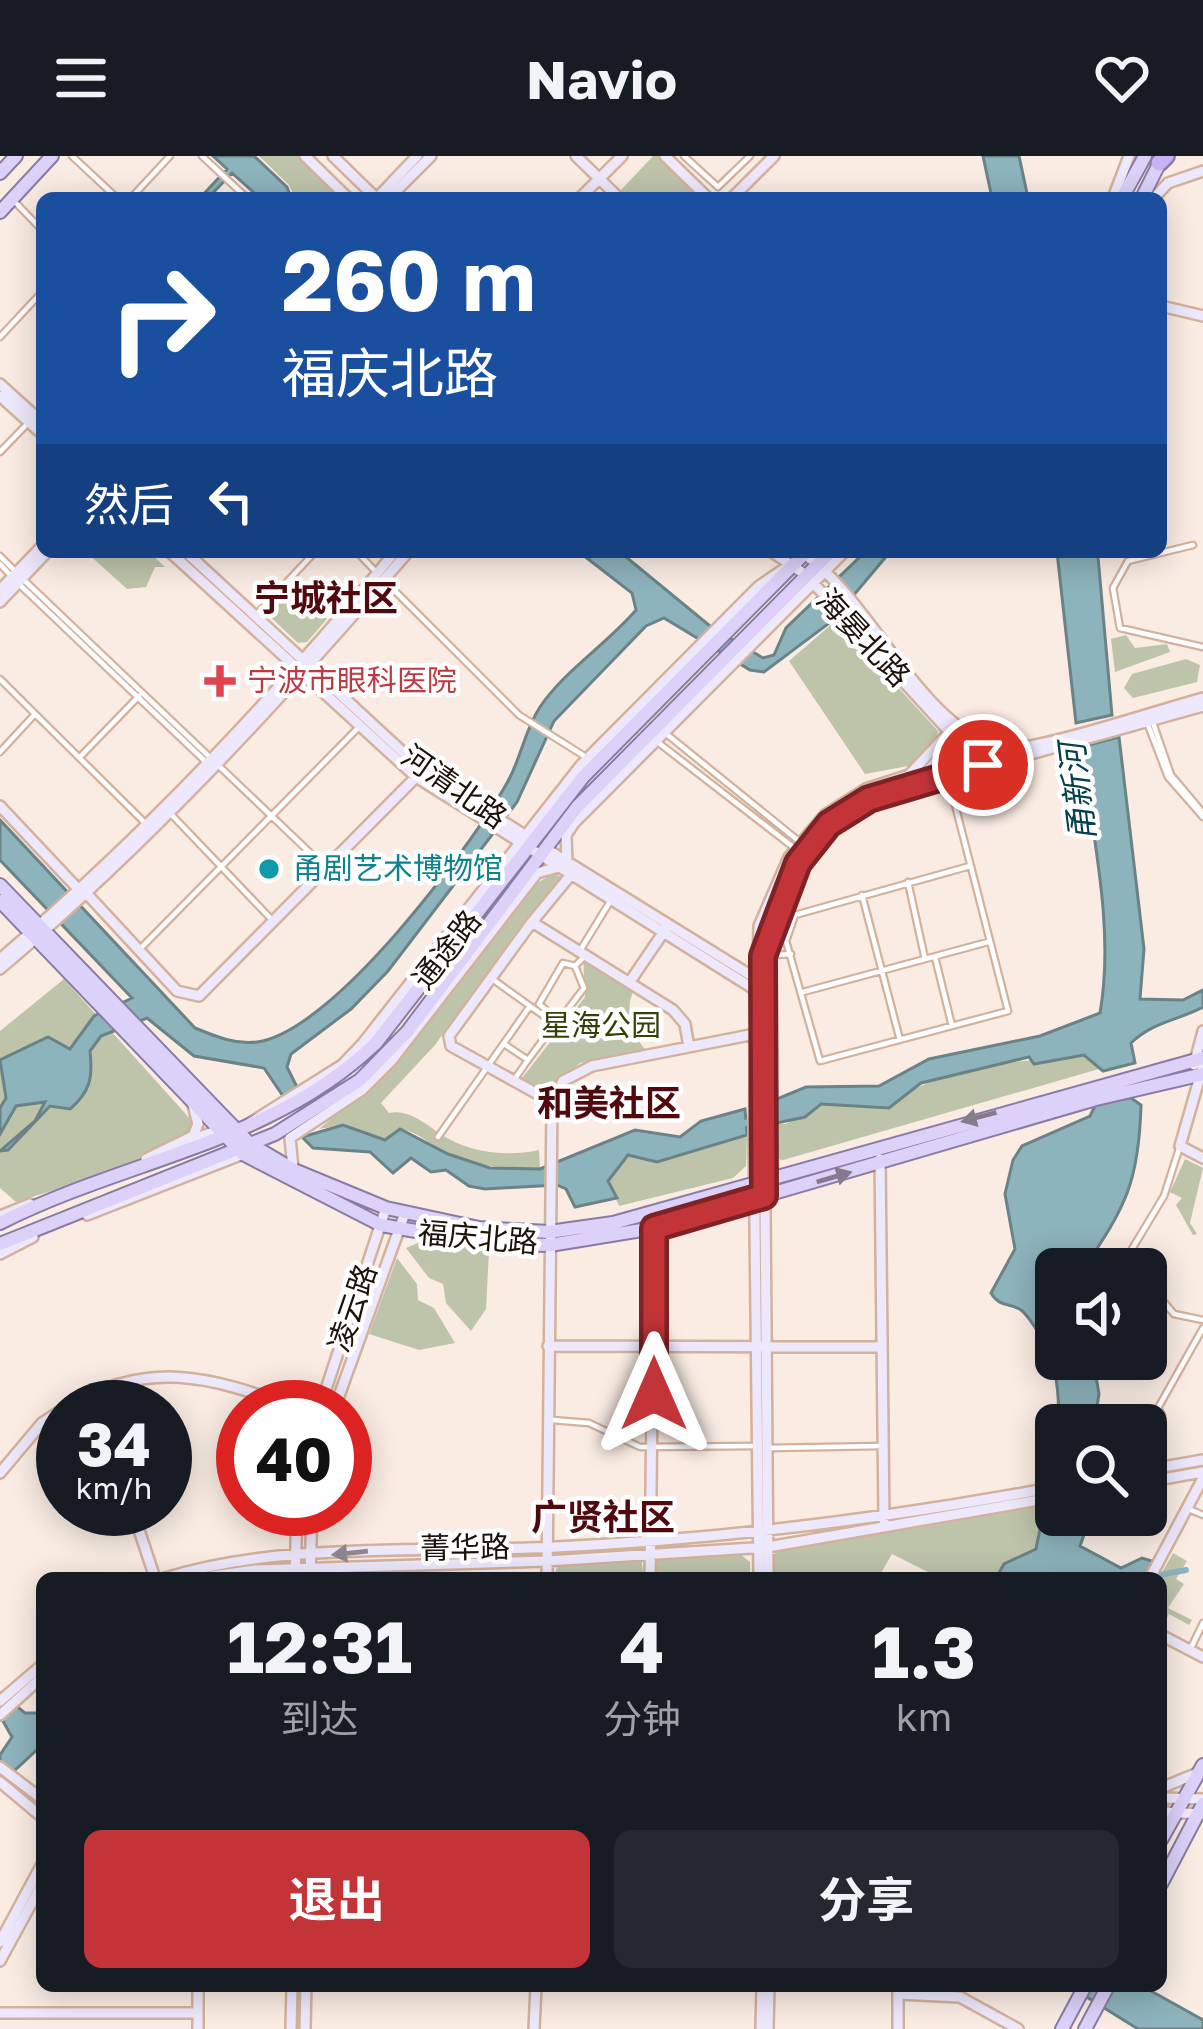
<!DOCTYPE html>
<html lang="zh">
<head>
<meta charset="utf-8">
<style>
  :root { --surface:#171b24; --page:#242831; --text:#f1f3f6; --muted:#9ea1a6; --accent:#c33439 }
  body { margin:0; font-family:"Golos Text","Noto Sans SC",sans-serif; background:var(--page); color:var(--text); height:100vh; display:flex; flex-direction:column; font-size:45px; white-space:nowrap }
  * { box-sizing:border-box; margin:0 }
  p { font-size:39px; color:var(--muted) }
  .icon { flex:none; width:66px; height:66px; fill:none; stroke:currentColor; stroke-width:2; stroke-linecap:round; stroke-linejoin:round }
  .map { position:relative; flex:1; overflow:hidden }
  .side { position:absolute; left:36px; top:1416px; width:1131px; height:420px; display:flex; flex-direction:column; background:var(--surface); border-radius:18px; box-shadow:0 6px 30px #0003 }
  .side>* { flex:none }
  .hud { position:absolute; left:36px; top:36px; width:1131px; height:366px; border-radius:18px; box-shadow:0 6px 30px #0003; background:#1a4fa0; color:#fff; overflow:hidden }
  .controls { position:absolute; left:1035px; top:1092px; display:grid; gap:24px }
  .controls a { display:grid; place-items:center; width:132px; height:132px; border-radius:18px; background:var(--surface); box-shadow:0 6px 30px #0003; font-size:60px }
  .speed { position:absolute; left:36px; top:1224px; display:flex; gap:24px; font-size:60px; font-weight:700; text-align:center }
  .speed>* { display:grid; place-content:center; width:156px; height:156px; border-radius:50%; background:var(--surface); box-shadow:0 6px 30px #0003; line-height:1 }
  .speed small { font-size:30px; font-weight:400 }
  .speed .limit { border:18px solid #d22; background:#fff; color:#111 }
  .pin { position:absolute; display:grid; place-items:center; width:102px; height:102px; color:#fff; margin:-51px; border:6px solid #fff; border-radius:50%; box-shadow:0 3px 12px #0007 }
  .me { position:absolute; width:132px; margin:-66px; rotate:0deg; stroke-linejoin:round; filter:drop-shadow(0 0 9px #0008) }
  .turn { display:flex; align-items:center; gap:42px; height:252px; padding:0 48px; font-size:54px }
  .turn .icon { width:156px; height:156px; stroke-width:2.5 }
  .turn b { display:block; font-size:84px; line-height:102px }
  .then { display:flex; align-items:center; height:114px; padding:0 48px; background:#0003; gap:24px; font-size:45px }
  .eta { display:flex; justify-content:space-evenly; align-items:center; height:204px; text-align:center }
  .eta b { font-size:72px; font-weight:700; line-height:84px }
  .action { display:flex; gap:24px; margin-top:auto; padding:24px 48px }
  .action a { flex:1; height:138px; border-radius:18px; background:var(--accent); color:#fff; font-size:48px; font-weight:700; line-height:138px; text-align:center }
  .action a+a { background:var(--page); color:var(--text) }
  header { display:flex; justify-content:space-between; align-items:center; height:156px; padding:0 48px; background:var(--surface); font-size:54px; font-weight:700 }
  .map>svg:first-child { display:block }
</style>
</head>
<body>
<header><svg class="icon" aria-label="menu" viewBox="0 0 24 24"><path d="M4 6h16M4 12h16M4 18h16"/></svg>Navio<svg class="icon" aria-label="heart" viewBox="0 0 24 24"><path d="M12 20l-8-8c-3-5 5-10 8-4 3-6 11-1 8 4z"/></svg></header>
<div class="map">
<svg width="1203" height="1873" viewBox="0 0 1203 1873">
  <rect width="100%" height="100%" fill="#faece3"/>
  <path fill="#bec4aa" d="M259 0H300L342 42H295L289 29Z
    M653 0H661L704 42H626L620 35Z
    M86 396H149L165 411H155L146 431 127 433Z
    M287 429 327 463 307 486 298 487 264 455Z
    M833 467H839L938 575 932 598 908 610 865 618 789 505Z
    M1126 479 1135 492 1167 488 1170 496 1115 516 1111 483Z
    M1186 503 1200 509 1197 526 1133 542 1124 532 1132 518Z
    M552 718 564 721 528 760 435 889 381 947 389 957C414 952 432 976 455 986 481 998 512 1000 539 994L540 1013C508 1012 481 1012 452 1000 434 992 420 976 400 973L385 984 343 969 319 973 382 919 417 880 531 731Z
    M583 799 636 832C623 847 632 880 645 893L580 907 545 936 519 926 585 841Z
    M64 823 193 966C185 998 50 1035 16 1046L0 1032V875Z
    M1084 899 1095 902 1099 913 783 1004 767 1002 766 968H786L821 948 889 952C943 903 1018 908 1084 899Z
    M747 979 746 1010 733 1022 619 1050 608 1025 611 1015 628 999 658 1006Z
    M1185 1003 1203 1012 1190 1067 1197 1078 1193 1079 1176 1049 1182 1042 1170 1036Z
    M420 1086 489 1095 486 1153 471 1175 446 1147 443 1128 429 1122 406 1092Z
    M397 1102 417 1128 418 1144 434 1152 455 1187 419 1194 369 1178Z
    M1044 1347 1036 1392 1004 1408 995 1422H940L892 1398 878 1422H772L771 1402 780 1391Z
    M736 1395 750 1406V1422H655V1403Z
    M1173 1397 1187 1405 1176 1423 1184 1428 1168 1452 1192 1464 1189 1469 1169 1458 1161 1473 1159 1422Z
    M641 1402 644 1422H553L559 1406Z"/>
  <path fill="#8db3bc" stroke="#6b8387" stroke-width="3" d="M213 0H254L287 31 291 42H260L232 17 208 42H200L227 13Z
    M983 0H1019L1028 42H992Z
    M579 396H620L710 470 763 502 774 499 786 472 865 396H890L832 465 764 516 750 514 664 462 646 470 554 565 517 646 388 815 351 853 291 898 287 911 298 933 283 940 264 912 194 900 147 862 101 880 90 895C93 922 90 936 70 953L50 950 8 994 0 995 35 965 45 946 16 950 0 978V952L6 942 0 904 48 881 70 893 94 860 132 842 0 704V664L195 872C215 880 235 889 257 886 333 876 470 692 507 627 521 603 524 575 540 551 565 514 607 488 636 454L632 437Z
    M1057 396H1112L1098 401 1112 559 1076 567Z
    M1119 581 1144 793 1140 843 1183 844 1203 834V851C1176 865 1153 866 1131 887L1135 907 1103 915 1084 899 1034 908 1029 901 921 927 889 952 821 948 805 961 772 968V945L806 931 879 930 929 903 1040 880 1100 857C1115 772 1092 677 1081 591Z
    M1131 942 1141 949C1139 1025 1126 1051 1083 1113H1056V1203H1093L1099 1238 1094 1269H1056V1359H1091L1080 1390 1121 1412 1142 1402 1155 1406 1146 1422H996L1004 1408 1036 1393C1048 1329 1076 1245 1043 1184 1038 1176 1029 1160 1021 1154 1009 1146 1000 1152 991 1137L1015 1093 1005 1038 1013 1004 1022 990 1090 960 1097 946Z
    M745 953 747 979 657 1006 628 999 608 1025 617 1042 575 1051 566 1033 557 1029 485 1033 469 1030 446 1014 431 1016 411 1002 393 1017 370 996 313 992 302 981 343 969 385 984 400 973 448 998 490 1012 540 1013 635 974 680 981 701 965Z
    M0 1537 25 1557H42V1589L0 1628V1599L12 1581 0 1560Z
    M1069 1830H1142L1203 1864V1873H1138Z"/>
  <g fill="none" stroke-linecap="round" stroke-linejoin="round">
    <path stroke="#8db3bc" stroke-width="6" d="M740 969 778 954
      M1143 1422 1186 1414"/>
    <g stroke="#d3b29d" stroke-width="9">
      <path id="street" d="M72 0 117 42
        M202 0 247 42
        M684 0 718 31 750 0
        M131 42 170 0
        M16 47 42 74
        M0 181 42 136
        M0 296 30 265
        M1193 389 1128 405 1113 432 1120 472 1203 491
        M357 396 378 418
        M0 400 17 417
        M0 408 13 422
        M25 425 325 711
        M386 426 519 559 589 603
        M21 430 208 608
        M255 460 315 396
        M0 523 145 667
        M1152 564 1171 619 1203 657
        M1148 569 1168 621 1203 661
        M664 576 800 686
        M655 584 793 691
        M0 596 35 558
        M80 601 139 540
        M952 637 1008 855 820 905 786 785 795 759 970 710
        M170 657 274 766
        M908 726 925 803
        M862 739 900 884
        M140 793 359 571
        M581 793 611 744
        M763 800 791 798
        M935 801 952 870
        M575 810 584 832 559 865 539 848 563 807 575 810 584 801
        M491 822 555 868
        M803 836 988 786
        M504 888 528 904 554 869
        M514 924 528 904
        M438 981 530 850
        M1146 1118 1145 1103 1132 1093 1164 1040 1180 990
        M1146 1125 1174 1158 1203 1164
        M552 1264 589 1267 640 1291 757 1290
        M769 1292 882 1290
        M1149 1312 1147 1294 1162 1259 1158 1252 1203 1172
        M1191 1354 1203 1359
        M1190 1494 1203 1467"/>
    </g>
    <g stroke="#d3b29d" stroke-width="14">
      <path id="secondary" d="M305 0 348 42
        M333 0 376 42
        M576 0 619 42
        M665 0 708 42
        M377 42 417 0
        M389 42 431 0
        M580 42 622 0
        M732 42 774 0
        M1113 42 1129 0
        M1154 42 1168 27 1203 15
        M1161 150 1203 160
        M0 228 42 266
        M0 240 42 278
        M170 396 416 621 754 833
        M186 396 420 612 526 680
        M772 396 806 419 956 583 998 605
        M801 396C871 441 923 579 1005 592 1031 597 1168 551 1203 542
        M0 434 42 390
        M0 446 47 396
        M921 623 956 581
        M0 650 80 735
        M545 692 755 822
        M567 705 566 679 574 667 844 396
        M87 738 177 835 199 840 416 621
        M532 766 574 715
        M0 803C145 680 274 543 395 396
        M0 813C150 686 281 544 408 396
        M631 824 665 774
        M1194 909 1203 875
        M1203 910 1180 990 1203 1002
        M552 946 451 890 449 880 532 766 673 854 685 868 689 891
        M242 972 342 909 363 887 581 609 759 430 790 409
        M190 984 219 974
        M146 1003 193 980 198 968 193 949
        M880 1003 884 1364
        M293 1012 290 982 362 934 392 904 537 717 559 711
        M87 1059 243 998
        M0 1060 30 1048
        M0 1098 33 1081
        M548 1190 881 1191
        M67 1251C148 1203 210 1220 293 1251
        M320 1251 386 1052
        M335 1251 405 1057
        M1146 1314 1203 1304
        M0 1317 42 1267 63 1253
        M1146 1326 1203 1316
        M132 1353 155 1422
        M165 1422C283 1385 432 1397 556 1391 725 1383 890 1362 1056 1331
        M198 1422 255 1414 547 1405 768 1391 1056 1341
        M295 1422 297 1353
        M310 1422 312 1353
        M547 1422 552 946 563 925 592 910 755 878
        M650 1422 654 1072
        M759 1422 754 981 759 770 789 701 825 659 866 633 909 619 956 569
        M768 1422 763 800C783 727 804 684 869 643L1203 550
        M1150 1422 1203 1322
        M1161 1479 1203 1501
        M0 1545 42 1509
        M0 1559 42 1521
        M0 1611 42 1643
        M0 1626 42 1661
        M1161 1632 1200 1616
        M1161 1642 1203 1643
        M1161 1656 1203 1658
        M0 1786 42 1708
        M0 1805 42 1728
        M899 1838 960 1841 1018 1873
        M0 1857H198
        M198 1873V1830
        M291 1873 292 1830
        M305 1873 306 1830
        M534 1873 536 1830
        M761 1873 762 1830
        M768 1873 769 1830
        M898 1873V1830"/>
    </g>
    <g stroke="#8a7ba3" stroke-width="16">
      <path id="primary" d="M0 17 16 0
        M1122 42 1145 0
        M1142 42 1163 0
        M0 56 52 0
        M0 729 250 988 294 1014 386 1052 479 1072 549 1076 613 1067 1203 902
        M0 745 243 998 381 1069 492 1088 550 1089 654 1072 1096 943 1203 918
        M0 1067C126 1003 271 988 376 887L583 621 806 396
        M0 1088 275 978 360 924 407 876 577 651 830 396
        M1161 1684 1203 1609
        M1161 1728 1203 1648
        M1062 1873 1085 1830
        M1085 1873 1108 1830"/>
    </g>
    <g stroke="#8a7ba3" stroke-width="20">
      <path id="highway" d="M1159 7 1166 0"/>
    </g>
    <use href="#street" stroke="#fff" stroke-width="4.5"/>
    <use href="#secondary" stroke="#eee8fc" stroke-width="9"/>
    <use href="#primary" stroke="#dcd1f9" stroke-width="12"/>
    <use href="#highway" stroke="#c5b3f5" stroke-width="15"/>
  </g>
  <defs><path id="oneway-solid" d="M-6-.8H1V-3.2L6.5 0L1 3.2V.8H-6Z" transform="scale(3)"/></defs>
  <g fill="#867b8d">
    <use href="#oneway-solid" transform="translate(979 961) rotate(165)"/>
    <use href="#oneway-solid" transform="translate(834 1021) rotate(-16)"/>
  </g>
  <use fill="#90888f" href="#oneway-solid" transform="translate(350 1397) rotate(174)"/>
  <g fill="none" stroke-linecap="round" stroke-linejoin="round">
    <g stroke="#7f2225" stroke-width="30">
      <path id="route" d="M654 1238V1072L764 1040 763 800 798 707 829 668 869 643 983 609"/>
    </g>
    <use href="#route" stroke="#c33439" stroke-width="21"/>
  </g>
  <path fill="#e0444e" stroke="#fff" stroke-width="4.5" d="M214 507h12v12h12v12h-12v12h-12v-12h-12v-12h12z"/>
  <circle fill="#0f9aa8" stroke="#fff" stroke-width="4.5" cx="269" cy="713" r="12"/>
  <g text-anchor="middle" stroke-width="9" stroke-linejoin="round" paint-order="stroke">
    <g font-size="30" fill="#1d120a" stroke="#fff">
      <text transform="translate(863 482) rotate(47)" y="10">海晏北路</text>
      <text transform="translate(454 631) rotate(35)" y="10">河清北路</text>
      <text transform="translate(447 794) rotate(-52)" y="10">通途路</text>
      <text transform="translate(478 1082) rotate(5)" y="10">福庆北路</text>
      <text transform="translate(353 1152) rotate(-71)" y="10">凌云路</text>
      <text transform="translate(465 1392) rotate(-1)" y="10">菁华路</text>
    </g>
    <g font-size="30" fill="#be3a42" stroke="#fff" text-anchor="start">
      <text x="247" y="535">宁波市眼科医院</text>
    </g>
    <g font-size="30" fill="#0d838f" stroke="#fff" text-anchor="start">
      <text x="293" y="723">甬剧艺术博物馆</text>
    </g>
    <g font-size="30" fill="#373e08" stroke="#fff">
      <text x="601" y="880">星海公园</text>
    </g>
    <g font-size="33" font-style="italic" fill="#05414c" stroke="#fff">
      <text transform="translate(1077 636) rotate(-97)" y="12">甬新河</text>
    </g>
    <g font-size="36" font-weight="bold" fill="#500a0f" stroke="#fff">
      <text x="326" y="455">宁城社区</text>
      <text x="609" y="960">和美社区</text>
      <text x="603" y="1374">广贤社区</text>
    </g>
  </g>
</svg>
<div class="controls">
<a><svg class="icon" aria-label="sound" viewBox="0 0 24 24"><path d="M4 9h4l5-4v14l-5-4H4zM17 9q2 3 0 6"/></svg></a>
<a><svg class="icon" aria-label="search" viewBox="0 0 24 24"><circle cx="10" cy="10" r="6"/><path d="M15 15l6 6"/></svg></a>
</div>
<div class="speed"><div>34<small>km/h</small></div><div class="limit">40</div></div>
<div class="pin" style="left:983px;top:609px;background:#d93025"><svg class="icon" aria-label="arrive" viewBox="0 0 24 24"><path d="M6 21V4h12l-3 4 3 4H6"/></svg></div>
<svg class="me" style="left:654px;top:1238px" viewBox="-20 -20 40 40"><path d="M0-17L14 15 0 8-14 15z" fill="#c33439" stroke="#fff" stroke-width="4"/></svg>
<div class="hud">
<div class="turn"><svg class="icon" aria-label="right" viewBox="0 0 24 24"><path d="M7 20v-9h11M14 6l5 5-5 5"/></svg><div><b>260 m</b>福庆北路</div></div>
<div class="then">然后<svg class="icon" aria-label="left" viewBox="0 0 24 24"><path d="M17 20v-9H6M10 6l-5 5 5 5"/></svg></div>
</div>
<section class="side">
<div class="eta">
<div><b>12:31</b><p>到达</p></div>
<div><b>4</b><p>分钟</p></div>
<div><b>1.3</b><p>km</p></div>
</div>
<div class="action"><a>退出</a><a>分享</a></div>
</section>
</div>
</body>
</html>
